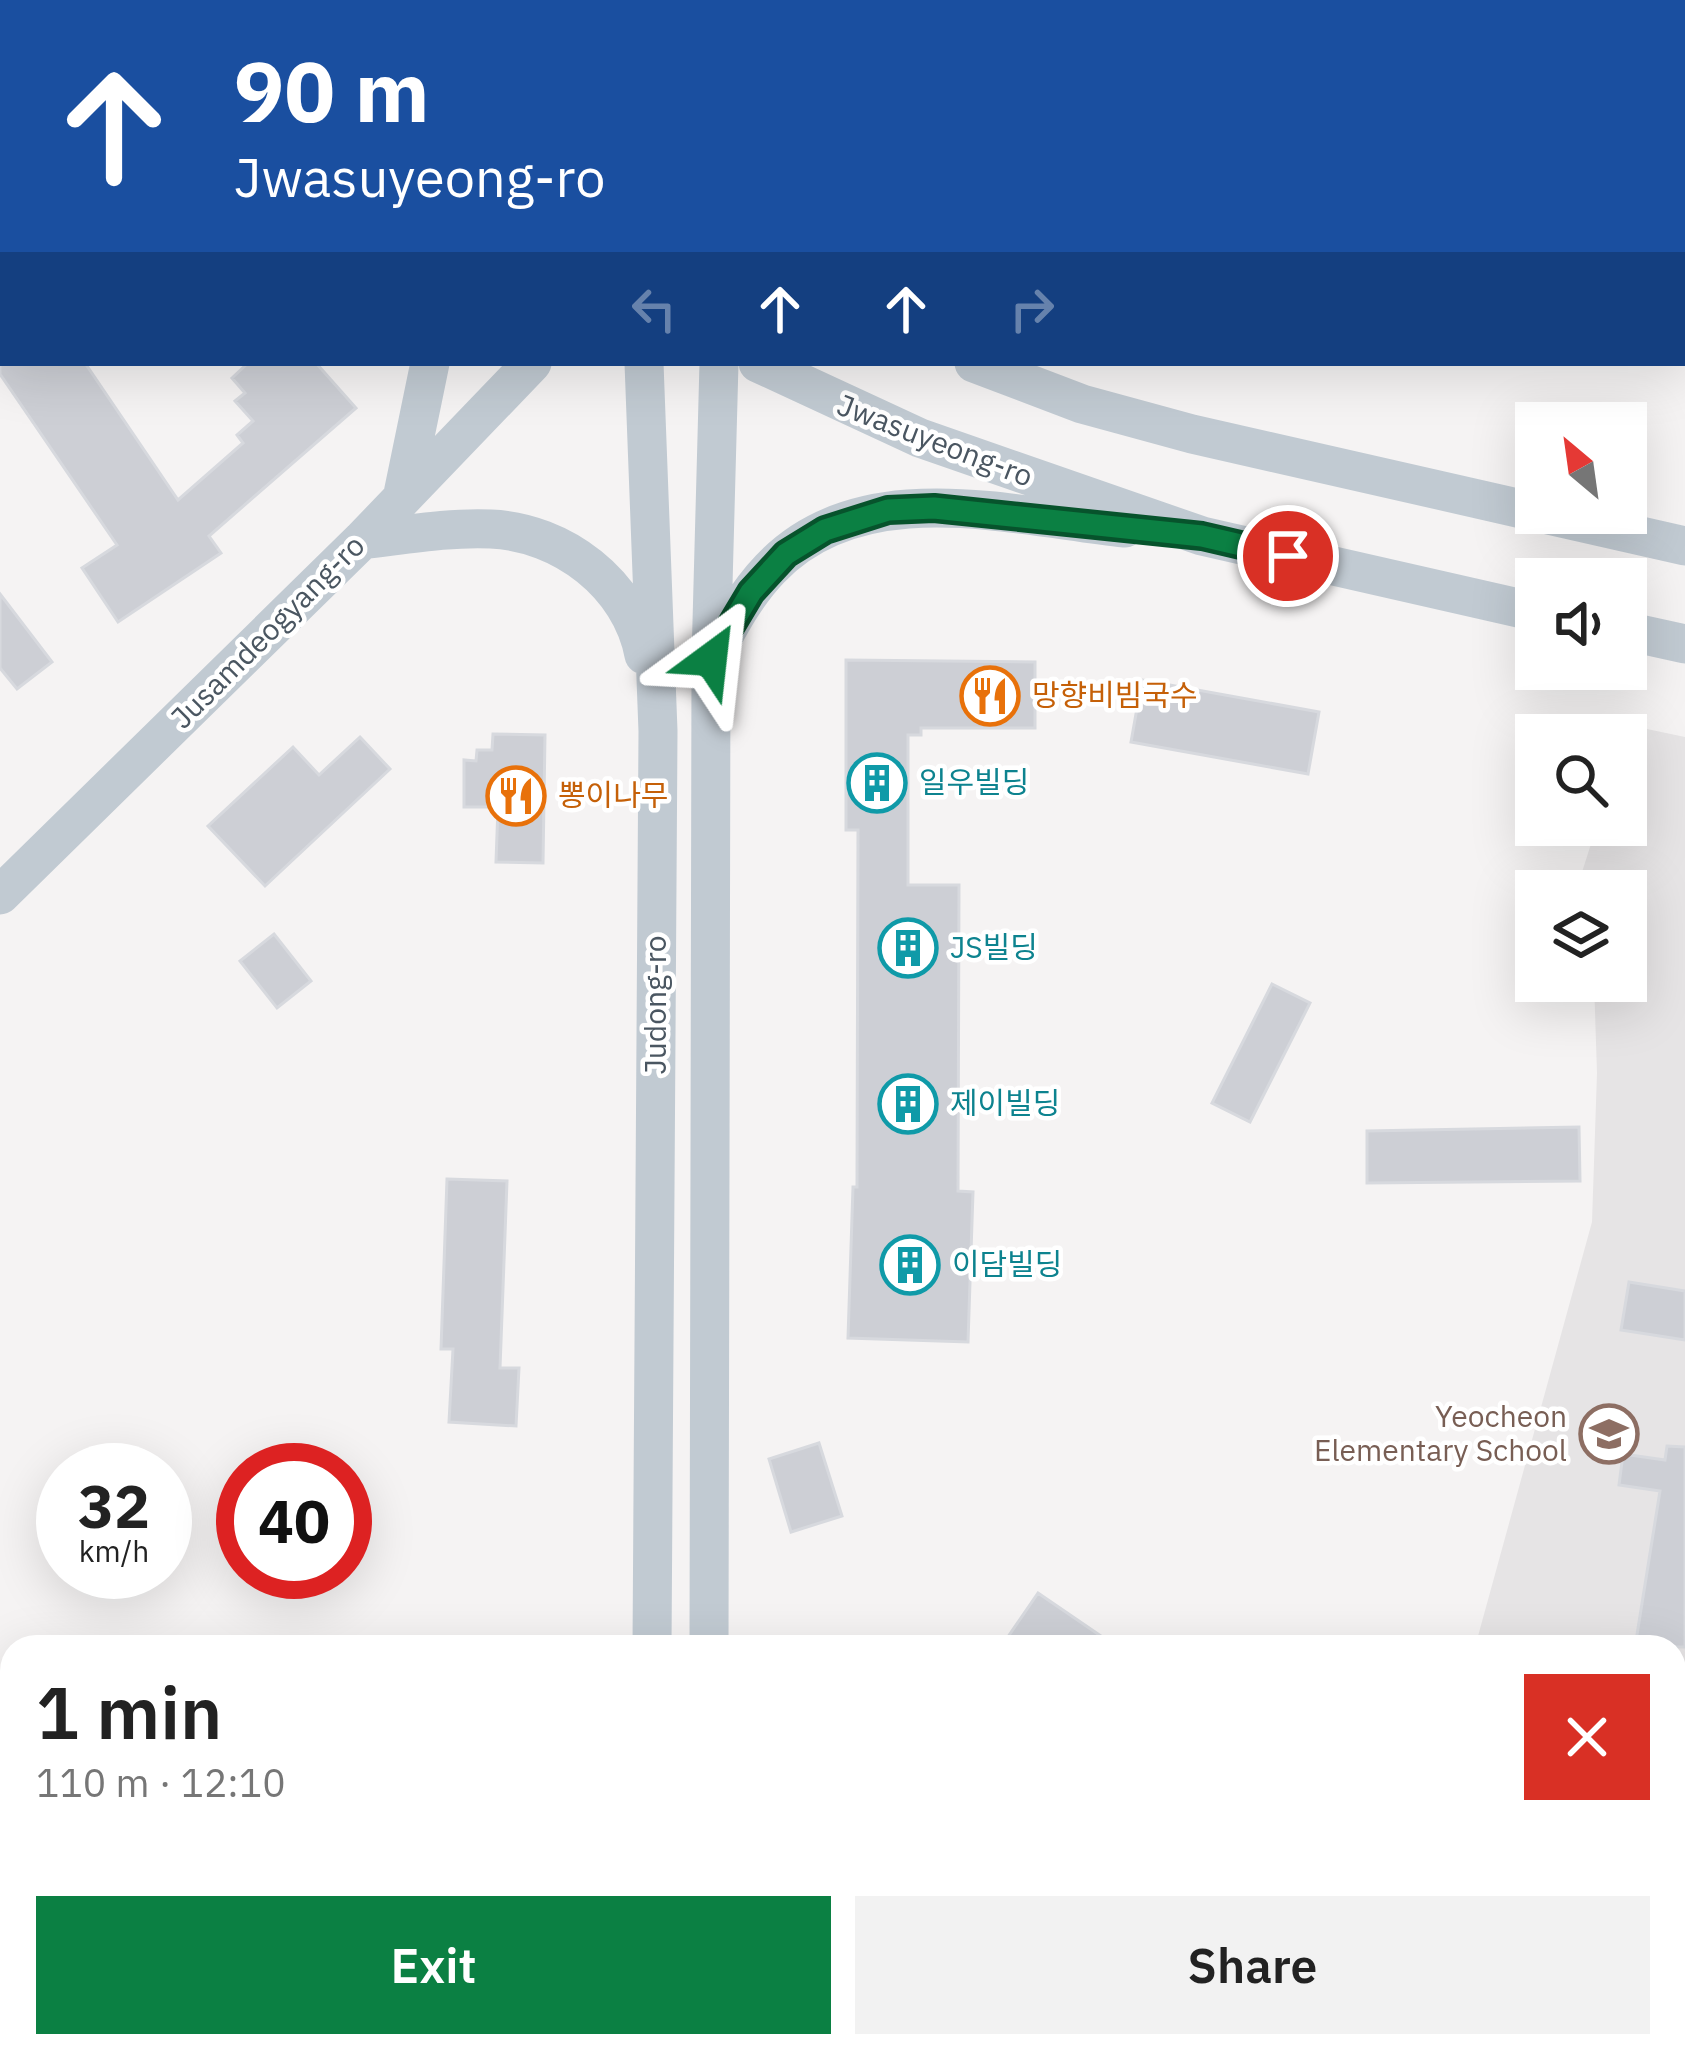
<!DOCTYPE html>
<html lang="en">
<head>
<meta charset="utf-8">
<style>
  :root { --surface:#fff; --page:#f2f2f2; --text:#222; --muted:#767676; --accent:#0b8043 }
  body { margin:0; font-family:"IBM Plex Sans","Noto Sans KR",sans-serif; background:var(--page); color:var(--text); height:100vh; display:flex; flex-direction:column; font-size:45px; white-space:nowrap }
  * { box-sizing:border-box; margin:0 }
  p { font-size:39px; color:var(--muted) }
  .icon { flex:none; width:66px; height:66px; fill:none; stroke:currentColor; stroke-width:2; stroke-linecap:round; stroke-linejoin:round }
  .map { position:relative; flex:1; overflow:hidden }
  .drawer { position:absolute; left:0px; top:1635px; width:1686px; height:423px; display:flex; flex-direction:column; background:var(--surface); border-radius:36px 36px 0 0; box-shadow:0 12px 48px #0002 }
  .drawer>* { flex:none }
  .banner { position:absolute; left:0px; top:0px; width:1686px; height:366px; box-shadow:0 12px 48px #0002; background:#1a4fa0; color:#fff; overflow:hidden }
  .needle { width:78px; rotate:331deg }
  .fabs { position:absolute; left:1515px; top:402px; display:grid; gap:24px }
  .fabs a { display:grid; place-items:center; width:132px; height:132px; border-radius:0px; background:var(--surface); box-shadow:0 12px 48px #0002; font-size:60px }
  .speed { position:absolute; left:36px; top:1443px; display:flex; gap:24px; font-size:60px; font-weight:700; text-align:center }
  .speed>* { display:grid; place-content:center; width:156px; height:156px; border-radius:50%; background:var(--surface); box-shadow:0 12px 48px #0002; line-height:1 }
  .speed small { font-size:30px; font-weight:400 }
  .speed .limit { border:18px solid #d22; background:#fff; color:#111 }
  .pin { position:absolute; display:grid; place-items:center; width:102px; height:102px; color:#fff; margin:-51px; border:6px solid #fff; border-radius:50%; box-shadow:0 3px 12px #0007 }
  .me { position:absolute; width:132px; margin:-66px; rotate:30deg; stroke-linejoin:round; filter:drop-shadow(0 0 9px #0008) }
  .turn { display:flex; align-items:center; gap:42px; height:252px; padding:0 36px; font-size:54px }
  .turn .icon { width:156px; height:156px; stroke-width:2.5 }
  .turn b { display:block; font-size:84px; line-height:102px }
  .lanes { display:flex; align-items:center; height:114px; padding:0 36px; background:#0003; justify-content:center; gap:60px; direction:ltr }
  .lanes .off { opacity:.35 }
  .round { display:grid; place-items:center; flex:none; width:126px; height:126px; border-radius:0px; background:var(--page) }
  .summary { display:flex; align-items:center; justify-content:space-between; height:204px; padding:0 36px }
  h1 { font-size:72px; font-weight:600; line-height:90px }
  .action { display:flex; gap:24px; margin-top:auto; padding:24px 36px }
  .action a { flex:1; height:138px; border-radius:0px; background:var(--accent); color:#fff; font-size:48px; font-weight:600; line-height:138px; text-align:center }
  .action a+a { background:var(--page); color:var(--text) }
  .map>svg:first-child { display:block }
</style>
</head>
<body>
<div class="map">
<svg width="1685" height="2056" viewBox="0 0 1685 2056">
  <rect width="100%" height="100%" fill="#f5f3f3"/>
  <path fill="#e6e4e5" d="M1628 725 1685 737V1998L1674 1992V1647H1475L1592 1222 1597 1073 1594 981H1626V891H1576L1597 825H1626Z"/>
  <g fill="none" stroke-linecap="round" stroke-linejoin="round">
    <path stroke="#90daee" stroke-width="12" d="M1406 0 1410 3
      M1571 3 1574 0"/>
  </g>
  <path fill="#cdcfd5" stroke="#d7d9de" stroke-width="3" d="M0 363H85L178 500 243 443 237 435 253 421 235 401 245 393 232 378 248 363H316L356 408 209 536 221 553 118 622 82 568 117 545 0 374Z
    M0 594 52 662 17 689 0 668Z
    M846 660 1035 662V728H921V735H908V885H959L958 1191 973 1192 968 1342 848 1338 853 1187H857L858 830H846Z
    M1142 680 1319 712 1308 774 1131 742Z
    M493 734 545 735 543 863 496 862 498 807H464V760L476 761 477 750H492Z
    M360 737 390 769 265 886 208 826 293 747 319 775Z
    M274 934 311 981 277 1008 240 961Z
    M1272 984 1310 1003 1250 1122 1212 1103Z
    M1579 1127 1580 1181 1367 1183V1131Z
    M447 1179 507 1181 500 1368H519L516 1426 449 1422 453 1349H441Z
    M1629 1282 1685 1291V1340L1621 1330Z
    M819 1443 842 1516 791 1532 769 1459Z
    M1667 1446 1685 1447V1647H1635L1660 1491 1619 1485 1623 1454 1665 1460Z
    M1038 1593 1117 1647H1001Z"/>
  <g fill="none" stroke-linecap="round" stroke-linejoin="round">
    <path stroke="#c1cad2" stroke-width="39" d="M290 0 294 3
      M436 0 440 3
      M644 363 658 731 652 1647
      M758 363 920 438 1202 536 1536 612
      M974 363 1082 404 1192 434 1685 546
      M403 494 430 363
      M362 540C405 535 449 527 491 529 562 532 631 584 644 655
      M1626 631 1685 644
      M714 654C730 624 746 594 770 569 860 473 1012 516 1125 528
      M0 895 362 540 532 363
      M709 1647 711 659 719 363
      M650 2056V2046
      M708 2056V2046"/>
  </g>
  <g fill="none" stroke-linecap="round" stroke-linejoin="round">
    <g stroke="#07532c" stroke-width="30">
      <path id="route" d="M711 659 751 592 786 554 825 530 888 510 934 508 1202 536 1288 556"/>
    </g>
    <use href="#route" stroke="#0b8043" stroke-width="21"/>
  </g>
  <defs>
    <g id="restaurant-ring" transform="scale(3)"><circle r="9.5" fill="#fff" stroke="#e8710a" stroke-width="1.5"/><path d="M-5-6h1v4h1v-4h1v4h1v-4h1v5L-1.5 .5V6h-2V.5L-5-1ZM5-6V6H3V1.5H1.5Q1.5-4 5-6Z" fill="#e8710a"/></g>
    <g id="building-ring" transform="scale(3)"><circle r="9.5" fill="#fff" stroke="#0f9aa8" stroke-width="1.5"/><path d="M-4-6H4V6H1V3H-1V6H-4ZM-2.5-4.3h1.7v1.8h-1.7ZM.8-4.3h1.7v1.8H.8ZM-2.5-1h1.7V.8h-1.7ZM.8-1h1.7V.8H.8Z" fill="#0f9aa8"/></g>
    <g id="school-ring" transform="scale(3)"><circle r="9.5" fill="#fff" stroke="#8d6e63" stroke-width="1.5"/><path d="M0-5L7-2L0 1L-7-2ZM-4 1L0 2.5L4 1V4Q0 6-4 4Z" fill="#8d6e63"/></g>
  </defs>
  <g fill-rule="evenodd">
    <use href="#restaurant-ring" x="990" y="696"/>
    <use href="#building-ring" x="877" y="783"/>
    <use href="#restaurant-ring" x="516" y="796"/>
    <use href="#building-ring" x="908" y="948"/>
    <use href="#building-ring" x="908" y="1104"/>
    <use href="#building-ring" x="910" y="1265"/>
    <use href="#school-ring" x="1609" y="1434"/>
  </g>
  <g text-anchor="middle" stroke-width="9" stroke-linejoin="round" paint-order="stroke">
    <g font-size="30" fill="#4a5661" stroke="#fff">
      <text transform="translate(935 441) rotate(21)" y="10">Jwasuyeong-ro</text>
      <text transform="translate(268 632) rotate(-45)" y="10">Jusamdeogyang-ro</text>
      <text transform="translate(656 1005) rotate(-90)" y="10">Judong-ro</text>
    </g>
    <g font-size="30" fill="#c56008" stroke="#fff" text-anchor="start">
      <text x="1032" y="706">망향비빔국수</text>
      <text x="558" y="806">뽕이나무</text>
    </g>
    <g font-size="30" fill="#0d838f" stroke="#fff" text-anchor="start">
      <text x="919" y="793">일우빌딩</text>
      <text x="950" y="958">JS빌딩</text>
      <text x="950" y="1114">제이빌딩</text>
      <text x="952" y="1275">이담빌딩</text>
    </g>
    <g font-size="30" fill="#785e54" stroke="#fff" text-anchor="end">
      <text x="1567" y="1427">Yeocheon<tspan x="1567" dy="34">Elementary School</tspan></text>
    </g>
  </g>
</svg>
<div class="fabs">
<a><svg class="needle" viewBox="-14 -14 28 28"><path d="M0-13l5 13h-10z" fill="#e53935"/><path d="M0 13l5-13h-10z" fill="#767676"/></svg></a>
<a><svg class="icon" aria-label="sound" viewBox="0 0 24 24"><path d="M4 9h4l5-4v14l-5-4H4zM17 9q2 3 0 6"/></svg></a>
<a><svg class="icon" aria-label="search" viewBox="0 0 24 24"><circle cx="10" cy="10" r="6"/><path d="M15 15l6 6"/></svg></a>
<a><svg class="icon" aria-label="layers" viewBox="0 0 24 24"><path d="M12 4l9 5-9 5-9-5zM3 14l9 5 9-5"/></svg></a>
</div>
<div class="speed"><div>32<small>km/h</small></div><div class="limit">40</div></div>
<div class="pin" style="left:1288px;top:556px;background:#d93025"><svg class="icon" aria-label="arrive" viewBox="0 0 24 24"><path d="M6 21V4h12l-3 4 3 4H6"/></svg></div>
<svg class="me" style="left:711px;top:659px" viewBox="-20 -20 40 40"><path d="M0-17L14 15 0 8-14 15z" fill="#0b8043" stroke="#fff" stroke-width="4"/></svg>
<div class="banner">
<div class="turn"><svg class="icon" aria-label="ahead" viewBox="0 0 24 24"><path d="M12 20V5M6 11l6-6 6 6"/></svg><div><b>90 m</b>Jwasuyeong-ro</div></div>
<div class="lanes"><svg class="icon off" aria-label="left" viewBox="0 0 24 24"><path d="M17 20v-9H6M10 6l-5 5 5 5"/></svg><svg class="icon" aria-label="ahead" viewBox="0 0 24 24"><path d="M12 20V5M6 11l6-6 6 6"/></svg><svg class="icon" aria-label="ahead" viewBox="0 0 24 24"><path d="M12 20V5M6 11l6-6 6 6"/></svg><svg class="icon off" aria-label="right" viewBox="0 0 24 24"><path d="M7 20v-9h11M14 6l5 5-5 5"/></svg></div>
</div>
<section class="drawer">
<div class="summary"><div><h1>1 min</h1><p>110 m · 12:10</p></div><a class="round" style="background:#d93025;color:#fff"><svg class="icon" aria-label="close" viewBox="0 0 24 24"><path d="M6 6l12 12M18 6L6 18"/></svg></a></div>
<div class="action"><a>Exit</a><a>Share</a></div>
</section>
</div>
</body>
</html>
